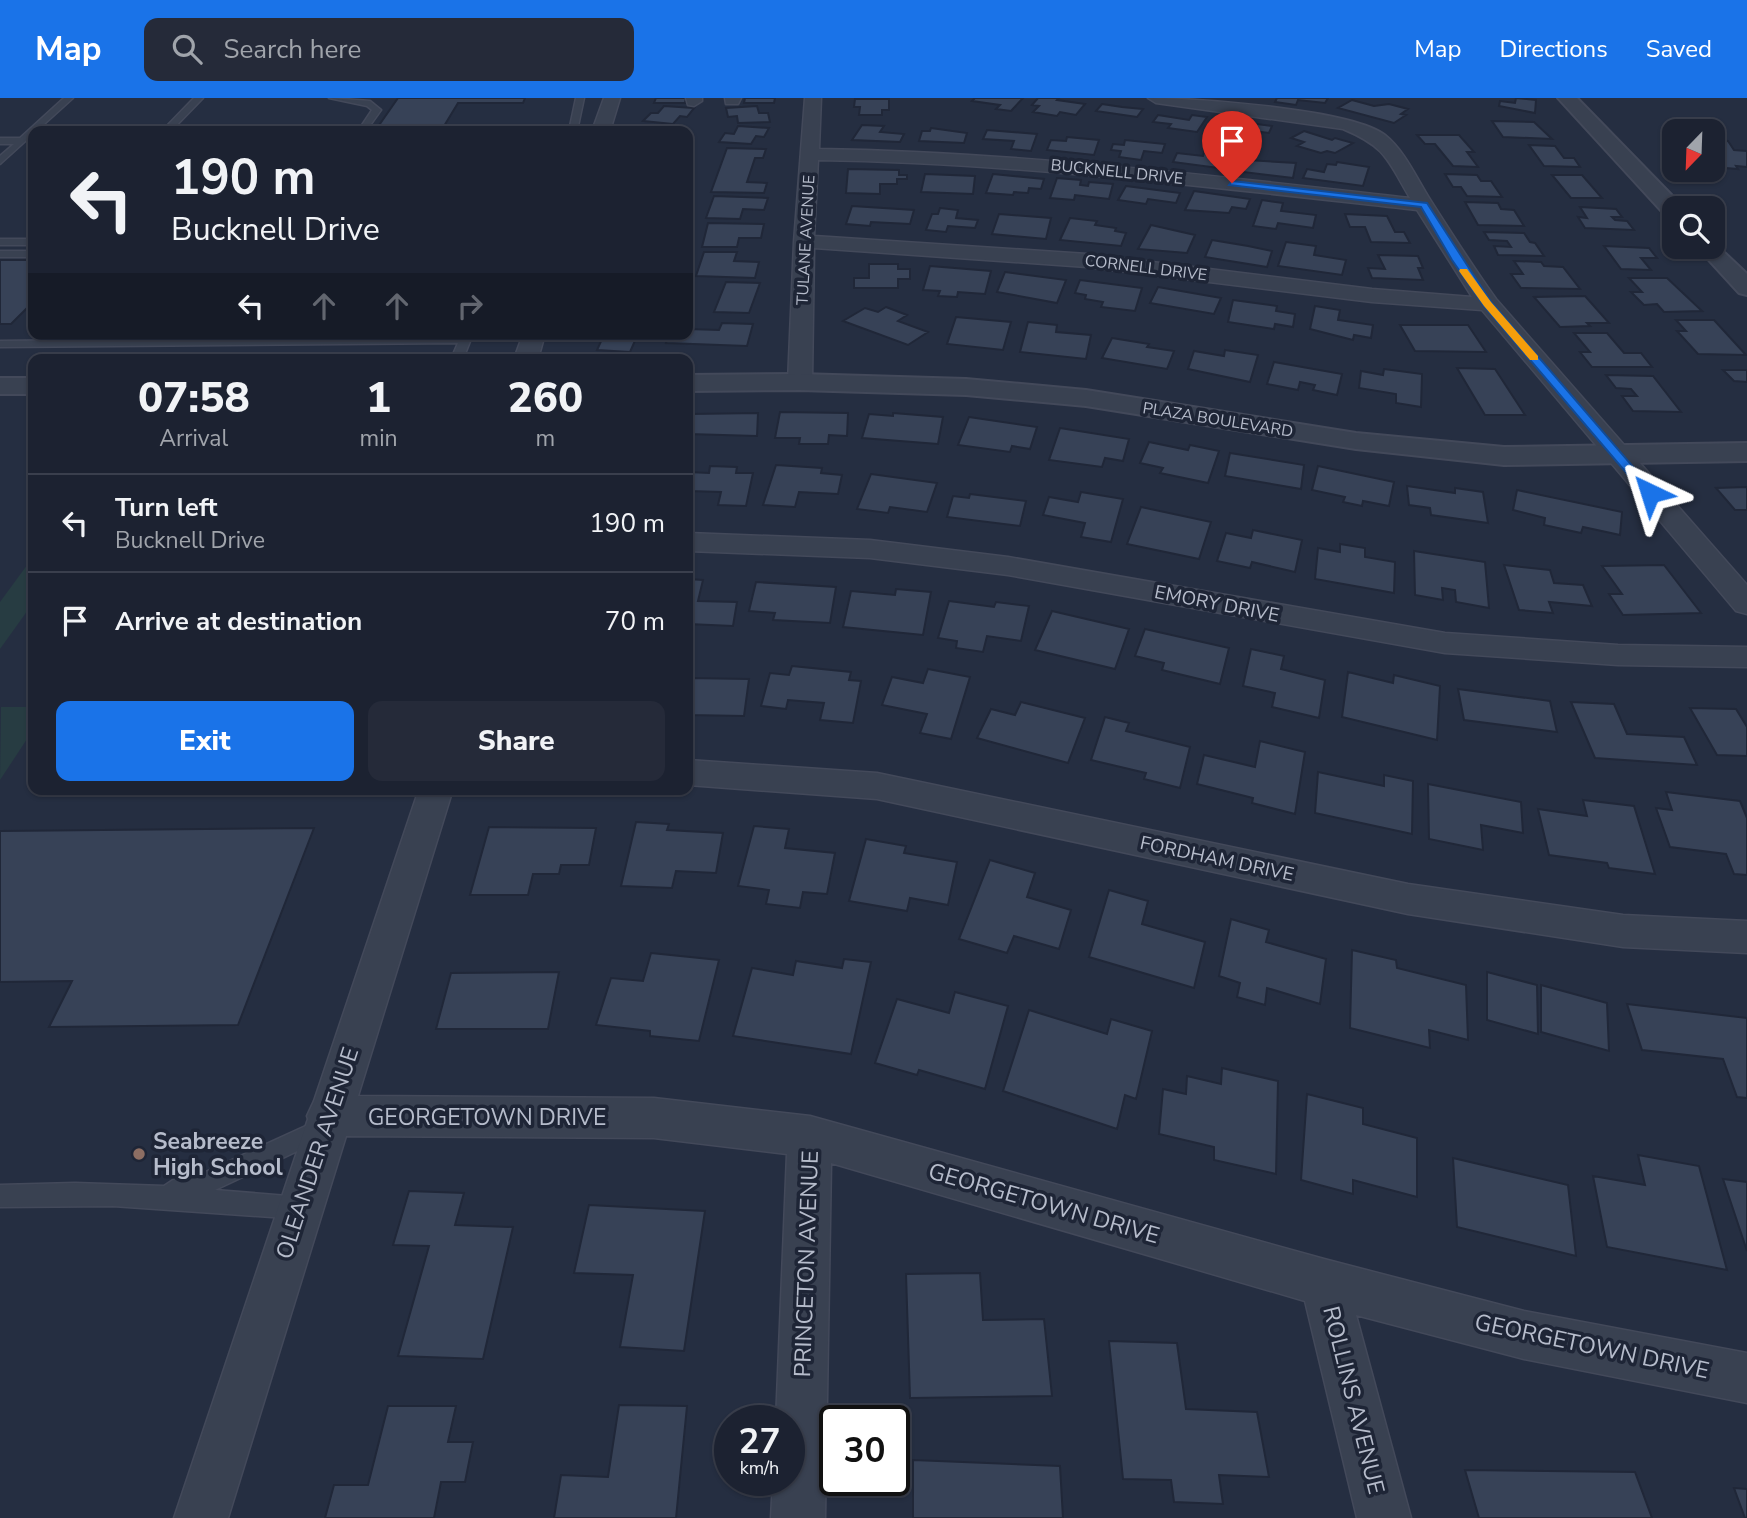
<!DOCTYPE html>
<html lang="en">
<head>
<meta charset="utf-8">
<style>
  :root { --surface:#1c2231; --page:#252a39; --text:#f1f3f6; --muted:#a0a4ab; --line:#3a3f4d; --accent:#1a73e8 }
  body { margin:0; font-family:"Nunito Sans",sans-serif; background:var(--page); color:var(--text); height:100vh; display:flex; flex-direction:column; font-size:26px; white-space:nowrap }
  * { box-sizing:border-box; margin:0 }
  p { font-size:23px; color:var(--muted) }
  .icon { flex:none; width:38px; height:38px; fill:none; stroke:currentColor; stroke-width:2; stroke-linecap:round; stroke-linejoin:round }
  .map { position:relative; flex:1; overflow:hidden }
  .panel { position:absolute; left:28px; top:256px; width:665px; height:441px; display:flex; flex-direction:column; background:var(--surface); border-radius:14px; box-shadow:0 2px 5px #0004,0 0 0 2px var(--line) }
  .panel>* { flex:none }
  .hud { position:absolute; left:28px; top:28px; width:665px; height:214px; border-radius:14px; box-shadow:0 2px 5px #0004,0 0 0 2px var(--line); background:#1c2231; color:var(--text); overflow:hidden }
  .needle { width:46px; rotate:203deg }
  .tools { position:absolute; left:1662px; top:21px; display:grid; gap:14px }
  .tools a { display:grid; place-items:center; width:63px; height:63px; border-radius:14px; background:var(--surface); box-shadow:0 2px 5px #0004,0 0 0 2px var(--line); font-size:35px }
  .speed { position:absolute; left:714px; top:1307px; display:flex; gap:14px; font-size:35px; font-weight:700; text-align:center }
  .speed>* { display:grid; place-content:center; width:91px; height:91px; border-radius:50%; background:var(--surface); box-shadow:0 2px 5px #0004,0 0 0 2px var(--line); line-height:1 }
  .speed small { font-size:18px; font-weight:400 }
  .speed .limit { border:4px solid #111; border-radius:10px; background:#fff; color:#111 }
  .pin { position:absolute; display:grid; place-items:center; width:60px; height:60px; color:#fff; margin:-72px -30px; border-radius:50% 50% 50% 0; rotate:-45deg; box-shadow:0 0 7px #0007 }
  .pin .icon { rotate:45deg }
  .me { position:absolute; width:77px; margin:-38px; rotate:319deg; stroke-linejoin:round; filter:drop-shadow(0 0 5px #0008) }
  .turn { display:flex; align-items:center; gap:24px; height:147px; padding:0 28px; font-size:32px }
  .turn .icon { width:91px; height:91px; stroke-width:2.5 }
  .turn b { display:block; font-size:49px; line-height:60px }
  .lanes { display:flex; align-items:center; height:66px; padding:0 28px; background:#0003; justify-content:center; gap:35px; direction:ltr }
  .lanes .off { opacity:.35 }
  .eta { display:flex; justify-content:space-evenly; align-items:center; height:119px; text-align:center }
  .eta b { font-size:42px; font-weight:800; line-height:49px }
  .cta { display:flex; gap:14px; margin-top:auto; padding:14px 28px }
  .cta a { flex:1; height:80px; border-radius:14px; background:var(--accent); color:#fff; font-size:28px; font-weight:800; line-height:80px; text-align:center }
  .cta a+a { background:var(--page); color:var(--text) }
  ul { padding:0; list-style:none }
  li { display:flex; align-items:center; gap:21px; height:98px; padding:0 28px; border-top:2px solid var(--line) }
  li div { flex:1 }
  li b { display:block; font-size:26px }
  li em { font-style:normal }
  header { display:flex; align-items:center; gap:42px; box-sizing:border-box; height:98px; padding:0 35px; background:var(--accent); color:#fff }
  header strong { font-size:33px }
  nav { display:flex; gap:38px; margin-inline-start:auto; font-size:24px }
  .search { width:490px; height:63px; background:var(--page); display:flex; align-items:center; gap:18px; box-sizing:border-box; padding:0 24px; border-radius:14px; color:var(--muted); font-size:26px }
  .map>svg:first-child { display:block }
</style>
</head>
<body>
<header>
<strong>Map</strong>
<div class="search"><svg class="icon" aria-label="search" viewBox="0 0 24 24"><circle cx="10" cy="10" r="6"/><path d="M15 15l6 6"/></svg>Search here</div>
<nav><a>Map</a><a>Directions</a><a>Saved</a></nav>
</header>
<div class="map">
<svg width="1747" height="1420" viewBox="0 0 1747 1420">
  <rect width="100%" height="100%" fill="#252e41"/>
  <path fill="#273c42" d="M33 459V505L0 551V504Z
    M1 609H33V632L0 682Z"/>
  <path fill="#374257" stroke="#202738" stroke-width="2" d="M398 0H525L523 5H458L441 33H375Z
    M656 0H686L685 5H654Z
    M745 0H775L774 5H744Z
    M975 0H1023L1011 13 996 11 1000 7 972 3Z
    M1038 0H1059L1057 2 1085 6 1076 17 1060 14 1057 18 1033 14 1039 8 1032 7Z
    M1277 0H1328L1325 5 1298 2 1296 7 1275 4Z
    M1516 0 1536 2 1535 15 1499 8 1500 3 1515 5Z
    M855 1H889V12H882V17H859L860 9H854Z
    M1352 2 1374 8 1389 6 1408 11 1401 16 1406 17 1394 25 1338 10Z
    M1102 6 1122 9 1143 11 1137 19 1096 13Z
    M664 8 694 10 687 19 680 18 673 26 643 23 651 15H658Z
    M757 8 759 15H768L770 24 738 25 737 18 728 19 726 10Z
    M1158 17 1189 22 1192 17 1207 19 1197 34 1168 30 1171 26 1153 24Z
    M1219 21 1272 28 1269 35 1254 33 1250 41 1239 39 1241 36 1232 35 1233 32 1214 29Z
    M1492 23 1534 24 1552 41 1503 39Z
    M862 27 884 28 880 34 904 36 900 44 852 42Z
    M674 28 675 33H642V30Z
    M738 28 769 30 764 39 756 38 751 46 719 44 725 35 734 36Z
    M931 30 967 35 964 45 919 43 922 33H930Z
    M987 32 1037 36 1031 53 1011 51 1014 43 983 41Z
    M1304 33 1332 42 1335 40 1353 45 1335 55 1327 53 1321 55 1297 48 1304 44 1291 40Z
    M1417 37H1459L1474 54H1467L1478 69 1453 68 1435 46H1425Z
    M1067 39 1099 42 1094 57 1047 52 1051 42 1066 43Z
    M1125 42 1165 46 1162 55 1144 53 1141 62 1119 59 1121 53 1111 52 1113 46 1124 47Z
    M1713 42 1728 43 1734 52 1747 53V69L1736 68 1738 71 1713 69Z
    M1529 47 1555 48 1564 60H1574L1580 69 1544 68Z
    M727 50 766 51 763 60H755L747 84 767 85 764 95 711 94Z
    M1205 51 1232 55 1226 71 1173 64 1177 55 1203 58Z
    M1247 62 1296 65 1293 80 1243 74Z
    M1337 64 1369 69 1363 88 1303 80 1307 71 1324 74 1327 66 1336 67Z
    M848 71 899 72V77H907V81H897V86H880V96L846 95Z
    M925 76 975 78 973 96 921 94Z
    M993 76 1044 81 1041 91 1029 90 1028 95 1014 94 1013 97 986 95Z
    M1445 76 1477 77 1481 83H1491L1502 99 1467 98 1461 89H1453Z
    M1552 77H1582L1602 100H1571Z
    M1057 80 1081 82 1080 87 1088 88 1089 84 1113 86 1109 101 1075 97 1074 102 1050 100Z
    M1126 88 1180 95 1176 105 1148 101 1146 106 1118 102Z
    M1194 93 1250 101 1246 111 1232 109 1229 115 1185 112Z
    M714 98 768 100 764 112 743 111 740 121 706 120Z
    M1262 102 1283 105 1281 113 1316 117 1313 130 1278 125 1276 131 1253 128Z
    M1465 104 1498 105 1501 111 1514 112 1524 128 1478 127Z
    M852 108 914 112 910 126 871 124 870 128 846 126Z
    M1580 109 1616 111 1622 119H1612L1615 122 1627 123 1634 132 1585 130 1578 119 1587 120Z
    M940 110 958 112 956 120 978 122 975 130 948 128 946 134 926 132 932 116H938Z
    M999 116 1051 120 1046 141 992 136Z
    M1345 116 1387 118 1395 134H1404L1410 145 1371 144 1365 129H1350Z
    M1070 120 1097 123 1095 127 1116 130 1115 133 1126 135 1121 148 1060 142Z
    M708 125 764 126 761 140H739L737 149H702Z
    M1151 127 1195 137 1187 155 1138 151Z
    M1484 134 1524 135 1530 144 1535 145 1544 158 1498 157 1494 148 1511 149 1507 143 1489 142Z
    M1212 142 1248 148 1272 153 1267 169 1205 159Z
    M1286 144 1316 148 1314 157 1346 162 1342 177 1278 168Z
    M1604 148 1649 150 1657 160H1641L1651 172 1621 171Z
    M704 154H737L734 163 759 164 755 180 696 178Z
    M1378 157 1418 158 1423 170H1418L1423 182 1372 180 1368 170 1385 171Z
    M0 162H33V210H27L11 226H0Z
    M1514 163 1541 164 1544 168 1563 169 1580 191 1521 190 1511 176H1523Z
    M869 166H898V171H910V181H898V190H854V180H869Z
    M930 168 991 173 985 196 958 194 957 199 938 198 940 193 923 192Z
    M1005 174 1066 182 1057 205 997 194Z
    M1629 180H1667L1702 213 1664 214 1657 206 1644 207 1631 194H1642Z
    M1080 182 1142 190 1135 213 1101 209 1103 204 1085 201 1086 197 1075 195Z
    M726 184 760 185 749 215 714 214Z
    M1158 189 1221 200 1214 216 1150 205Z
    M1585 198 1609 225H1587L1590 228 1560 229 1534 199Z
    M1233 202 1277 208 1276 213 1295 216 1293 229 1275 226 1274 231 1228 224Z
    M1315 208 1340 212 1338 222 1373 227 1371 240 1354 237 1353 242 1310 231Z
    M886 209 907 217 898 223 928 234 908 247 843 223 865 210 878 214Z
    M956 219 1011 224 1003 252 947 246Z
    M1676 222H1714L1746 257 1698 256 1677 233H1686Z
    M1028 224 1057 227 1056 234 1091 237 1086 261 1020 254Z
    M722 225 753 226 747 248 666 245 669 236H688V231L719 232Z
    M1400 227H1468L1486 254 1415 253Z
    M1574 235H1607L1624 255H1641L1652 269H1592L1580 254H1590Z
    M585 236H638L630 254 597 252 603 239Z
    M1112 240 1149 246 1147 249 1174 253 1167 271 1102 260Z
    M1225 252 1258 257 1250 284 1188 271 1194 253 1224 258Z
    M1274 264 1342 276 1337 297 1313 292 1315 287 1300 284 1298 292 1267 286Z
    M1457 270 1495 271 1525 317H1485Z
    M1384 271 1422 276 1421 309 1396 305V296L1359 290 1361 273 1383 277Z
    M1723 272H1747V284L1734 283Z
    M1606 277 1653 278 1681 314 1633 313 1622 298H1637L1631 291 1616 290Z
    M780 314 848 315 847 338 829 337 828 346H799L800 340H775Z
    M758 315 757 338 688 336 690 316Z
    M893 315 943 319 938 346 862 340 869 316 893 318Z
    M969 319 1037 329 1030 351 1012 348 1010 354 958 347Z
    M1060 330 1129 341 1123 363 1105 360 1102 369 1049 362Z
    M1149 344 1188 352 1190 347 1219 353 1208 385 1160 375 1163 370 1140 365Z
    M1230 355 1304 367 1301 391 1225 378Z
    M776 367 822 370 821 375 842 377 838 396 799 394 795 409 763 407Z
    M710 368 737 369 736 375H753L746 408 718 407 721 394 688 393V374L709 375Z
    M1318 368 1394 384 1389 408 1363 403 1362 408 1343 404 1345 399 1312 392Z
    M871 376 937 385 927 414 890 409 888 415 857 411Z
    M1407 388 1455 395V390L1483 394 1488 425 1431 417 1430 410 1409 407Z
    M1747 389V412H1735L1716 390Z
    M1517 392 1622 414 1620 437 1583 429 1581 435 1544 427 1545 420 1513 412Z
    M1081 394 1123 401 1111 444 1081 439 1085 425 1043 417 1049 399 1078 404Z
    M970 396 1026 403 1020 428 947 419 953 398 969 400Z
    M1141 409 1211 424 1199 461 1127 446Z
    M1253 432 1302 442 1295 474 1252 464 1250 470 1217 463 1226 435 1251 440Z
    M1340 446 1365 450V459L1395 464 1394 495 1315 481 1318 450 1340 454Z
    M1414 453 1485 464 1489 510 1456 504 1455 492 1442 490 1443 502 1415 497Z
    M1504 467 1550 472 1554 485 1583 487 1592 508 1549 504 1553 515 1519 512Z
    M1664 467 1701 515 1623 517 1609 496H1622L1602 468Z
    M688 481 703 482 698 503 737 504 733 528 688 526Z
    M756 484 836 489 830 525 773 522 775 515 749 513Z
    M896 491 931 494 923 537 843 529 851 493 895 497Z
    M949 503 994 509 996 504 1029 508 1021 543 987 538 983 554 956 550 957 543 938 540Z
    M1052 513 1129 531 1115 571 1035 552Z
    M1145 531 1229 550 1220 586 1162 572 1164 565 1135 558Z
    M1251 551 1284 558 1281 571 1325 582 1319 620 1272 609 1275 595 1243 588Z
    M792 568 851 574 849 582 861 583 853 625 820 622 824 605 788 602 786 611 761 608 770 575 789 577Z
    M928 571 970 579 951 641 920 635 927 616 882 607 892 579 923 585Z
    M1348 574 1393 585 1394 577 1440 588 1437 642 1342 619Z
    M688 580 749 581 744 618 688 617Z
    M1458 591 1550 603 1557 634 1464 622Z
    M1021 604 1085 620 1068 665 977 640 991 611 1015 617Z
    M1571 604 1614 606 1627 636 1684 639 1697 667 1595 660Z
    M1690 610 1736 611 1747 629V658L1717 657Z
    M1105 619 1129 625 1126 633 1190 649 1180 690 1144 681 1146 675 1091 662Z
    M1260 643 1305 654 1295 716 1252 705 1253 700 1197 686 1204 657 1255 669Z
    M1318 674 1384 688V677L1413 683 1412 736 1315 715Z
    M1428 686 1521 704 1523 735 1481 727 1483 752 1429 741Z
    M1666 694 1740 703 1747 720V777L1734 776 1726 756 1670 749 1656 710 1672 712Z
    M1583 702 1634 708 1655 776 1609 770 1607 765 1549 757 1538 711 1587 718Z
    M636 724 669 726 667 732 723 735 716 775 676 773 672 790 621 788Z
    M754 728 789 731 785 750 835 755 827 796 803 794 800 810 766 806 769 792 738 788Z
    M489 729 596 730 589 767H561L559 776H533L528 797H470Z
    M314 730 238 927 49 929 72 883 0 884V733Z
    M866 741 906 748 904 755 957 764 948 807 910 800 907 813 849 803Z
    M990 762 1035 775 1027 799 1071 812 1059 851 1014 838 1007 855 959 841Z
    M1109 792 1148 803 1142 826 1205 844 1194 890 1089 859Z
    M1231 821 1269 832 1266 844 1326 861 1320 906 1267 890 1265 907 1237 899 1240 885 1219 878Z
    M1352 852 1396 862 1397 870 1466 887 1468 942 1429 932 1430 950 1350 930Z
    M651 855 719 862 699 943 650 938V933L596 927 611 880 643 883Z
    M844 861 871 864 851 956 733 938 752 870 793 877 796 863 842 870Z
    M559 874 548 931H436L451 875Z
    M1487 874 1537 887 1538 936 1487 922Z
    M1541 887 1607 905 1609 953 1541 934Z
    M955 894 1008 908 985 991 919 972 917 977 875 965 897 901 949 915Z
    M1627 906 1747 920V1000L1737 999 1723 961 1642 952Z
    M1029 912 1107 936 1111 921 1152 933 1136 1001 1125 997 1117 1031 1003 993Z
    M1222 970 1278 983 1276 1076 1214 1062V1049L1159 1036 1163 991 1186 996 1187 978 1221 986Z
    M1307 996 1363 1010V1026L1417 1040V1099L1353 1082V1096L1301 1082Z
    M1638 1057 1699 1068 1727 1172 1607 1149 1593 1078 1645 1087Z
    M1453 1060 1568 1087 1576 1158 1457 1129Z
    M1723 1081 1747 1084V1153Z
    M409 1093 464 1095 455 1127 513 1129 483 1261 398 1258 429 1148 393 1147Z
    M589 1107 705 1113 684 1253 620 1249 633 1177 574 1175Z
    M980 1175 983 1222 1044 1221 1052 1298 910 1300 906 1176Z
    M1109 1243 1177 1245 1186 1311 1257 1314 1269 1379 1219 1377 1223 1406 1174 1404 1171 1382 1123 1381Z
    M619 1307 687 1308 676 1420H554L561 1377 608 1379Z
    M388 1308H456L448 1344H473L465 1384H441L434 1420H325L334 1387H368Z
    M913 1362 1060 1368 1063 1420H913Z
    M1465 1372 1635 1374 1652 1420H1479Z
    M1734 1390 1747 1391V1420H1745Z"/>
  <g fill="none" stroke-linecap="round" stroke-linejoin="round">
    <g stroke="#43495a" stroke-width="3">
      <path id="service" d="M64 0H73L0 66V58L14 46H0V40H20Z
        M194 0H203L171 33H162Z
        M329 0 370 3 381 12 366 33H358L372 12 367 8Z
        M576 0H584L577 33H569Z
        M0 141H33V147H0Z
        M0 153H33V159H0Z
        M465 238 471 241 463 261H451L458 245 0 249V243Z
        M321 1021 329 1024 332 1031 329 1038 215 1092 300 1099 308 1102 311 1110 308 1118 300 1121 113 1108 0 1109V1087L75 1085 164 1088 173 1082 199 1077Z"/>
    </g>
    <g stroke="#43495a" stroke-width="3">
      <path id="minor" d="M604 0H620L610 33H592Z
        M686 0H702V3L694 8 688 7Z
        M725 0H741L738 6H726Z
        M805 0H821L819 51C1017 54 1213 78 1410 100 1387 61 1386 49 1343 31L1156 5 1148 0C1193 0 1352 11 1385 37 1405 53 1417 81 1431 103 1452 136 1473 169 1496 201L1747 487V516L1736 513 1482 212 1372 204 1087 169 814 150 812 284 808 289 800 291 792 289 788 284 794 144ZM818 62C1019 65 1218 90 1417 112L1472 199 1372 191 1087 156 814 138Z
        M523 236H545L538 261H514Z
        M688 435 870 442 1008 459 1445 535 1618 547 1747 549V569L1618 567 1445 555 1008 477 870 460 688 453Z
        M688 662 877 675 1408 786 1623 817 1747 823V855L1623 849 1408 816 877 701 688 687Z
        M419 691H453L358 998 654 1000 810 1018 1324 1161 1524 1213 1747 1255V1305L1524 1261 1356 1217 1411 1420H1357L1305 1203 831 1065 825 1420H771L773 1382H789V1323H776L787 1056 654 1040 346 1038 228 1420H174L308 1021 307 1018 314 1003Z"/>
    </g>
    <g stroke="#43495a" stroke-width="4">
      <path id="tertiary" d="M1558 0H1577L1683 109 1675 110V120L1667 119Z
        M1713 144 1747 176V197L1739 195 1697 149H1713Z
        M800 276 966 281 1086 292 1356 335 1504 349 1747 345V363L1504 367 1356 351 1086 308 966 297 800 292 688 293V277Z
        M0 280H33V296H0Z"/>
    </g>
    <use href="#service" fill="#394151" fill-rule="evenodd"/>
    <use href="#minor" fill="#394151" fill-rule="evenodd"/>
    <use href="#tertiary" fill="#394151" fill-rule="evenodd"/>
  </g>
  <path fill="#1a73e8" stroke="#114b97" stroke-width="2" d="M1232 83 1427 105 1491 204 1654 393V398H1646L1484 208 1452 162 1421 109 1229 87Z"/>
  <path fill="#f59e0b" d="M1460 171H1467L1491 204 1538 258V262H1530L1484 208 1459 173Z"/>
  <circle fill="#8d6e63" stroke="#1e2536" stroke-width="2.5" cx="139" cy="1056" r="7"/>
  <g text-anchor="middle" stroke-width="7" stroke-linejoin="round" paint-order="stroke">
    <g font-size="16" fill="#b6bccb" stroke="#1e2536">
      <text transform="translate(1117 73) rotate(6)" y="6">BUCKNELL DRIVE</text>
      <text transform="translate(805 142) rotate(-87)" y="6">TULANE AVENUE</text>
      <text transform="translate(1146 169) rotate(7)" y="6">CORNELL DRIVE</text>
      <text transform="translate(1218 321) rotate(9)" y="6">PLAZA BOULEVARD</text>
    </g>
    <g font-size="19" fill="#b6bccb" stroke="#1e2536">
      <text transform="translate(1217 505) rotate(11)" y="7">EMORY DRIVE</text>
      <text transform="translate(1217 760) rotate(12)" y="7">FORDHAM DRIVE</text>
    </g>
    <g font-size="23" fill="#b6bccb" stroke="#1e2536">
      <text x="487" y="1027">GEORGETOWN DRIVE</text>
      <text transform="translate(317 1055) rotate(-72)" y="8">OLEANDER AVENUE</text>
      <text transform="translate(1044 1105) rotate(16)" y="8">GEORGETOWN DRIVE</text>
      <text transform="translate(806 1166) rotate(-88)" y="8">PRINCETON AVENUE</text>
      <text transform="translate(1592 1248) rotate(12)" y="8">GEORGETOWN DRIVE</text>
      <text transform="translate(1354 1302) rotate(76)" y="8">ROLLINS AVENUE</text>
    </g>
    <g font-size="23" font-weight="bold" fill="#b6bccb" stroke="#1e2536" text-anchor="start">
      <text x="153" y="1051">Seabreeze<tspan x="153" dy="26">High School</tspan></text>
    </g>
  </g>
</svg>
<div class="tools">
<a><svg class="needle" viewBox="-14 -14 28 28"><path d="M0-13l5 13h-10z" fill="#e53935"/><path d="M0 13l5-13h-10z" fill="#a0a4ab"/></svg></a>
<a><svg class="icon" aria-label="search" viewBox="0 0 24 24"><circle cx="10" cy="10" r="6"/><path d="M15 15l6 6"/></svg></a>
</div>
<div class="speed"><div>27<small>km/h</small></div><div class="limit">30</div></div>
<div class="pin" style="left:1232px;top:85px;background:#d93025"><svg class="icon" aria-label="arrive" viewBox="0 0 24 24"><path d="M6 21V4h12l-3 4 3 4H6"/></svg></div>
<svg class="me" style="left:1650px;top:395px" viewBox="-20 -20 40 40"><path d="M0-17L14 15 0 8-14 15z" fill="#1a73e8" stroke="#fff" stroke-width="4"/></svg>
<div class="hud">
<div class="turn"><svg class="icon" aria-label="left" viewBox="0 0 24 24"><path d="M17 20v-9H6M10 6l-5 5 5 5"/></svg><div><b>190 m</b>Bucknell Drive</div></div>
<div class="lanes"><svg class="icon" aria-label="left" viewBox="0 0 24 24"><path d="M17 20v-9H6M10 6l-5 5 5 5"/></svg><svg class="icon off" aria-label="ahead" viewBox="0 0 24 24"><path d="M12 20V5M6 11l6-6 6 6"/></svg><svg class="icon off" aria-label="ahead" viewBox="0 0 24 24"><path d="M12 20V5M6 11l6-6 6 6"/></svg><svg class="icon off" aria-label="right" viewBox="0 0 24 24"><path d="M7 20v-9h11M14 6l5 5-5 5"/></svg></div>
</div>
<section class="panel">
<div class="eta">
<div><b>07:58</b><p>Arrival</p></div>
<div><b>1</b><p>min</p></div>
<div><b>260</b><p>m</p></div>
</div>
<ul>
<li><svg class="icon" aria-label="left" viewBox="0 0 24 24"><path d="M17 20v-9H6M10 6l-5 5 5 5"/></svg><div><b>Turn left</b><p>Bucknell Drive</p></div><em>190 m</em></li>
<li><svg class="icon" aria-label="arrive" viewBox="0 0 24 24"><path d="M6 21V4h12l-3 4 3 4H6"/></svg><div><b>Arrive at destination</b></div><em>70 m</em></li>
</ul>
<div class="cta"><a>Exit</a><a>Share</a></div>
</section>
</div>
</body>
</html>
